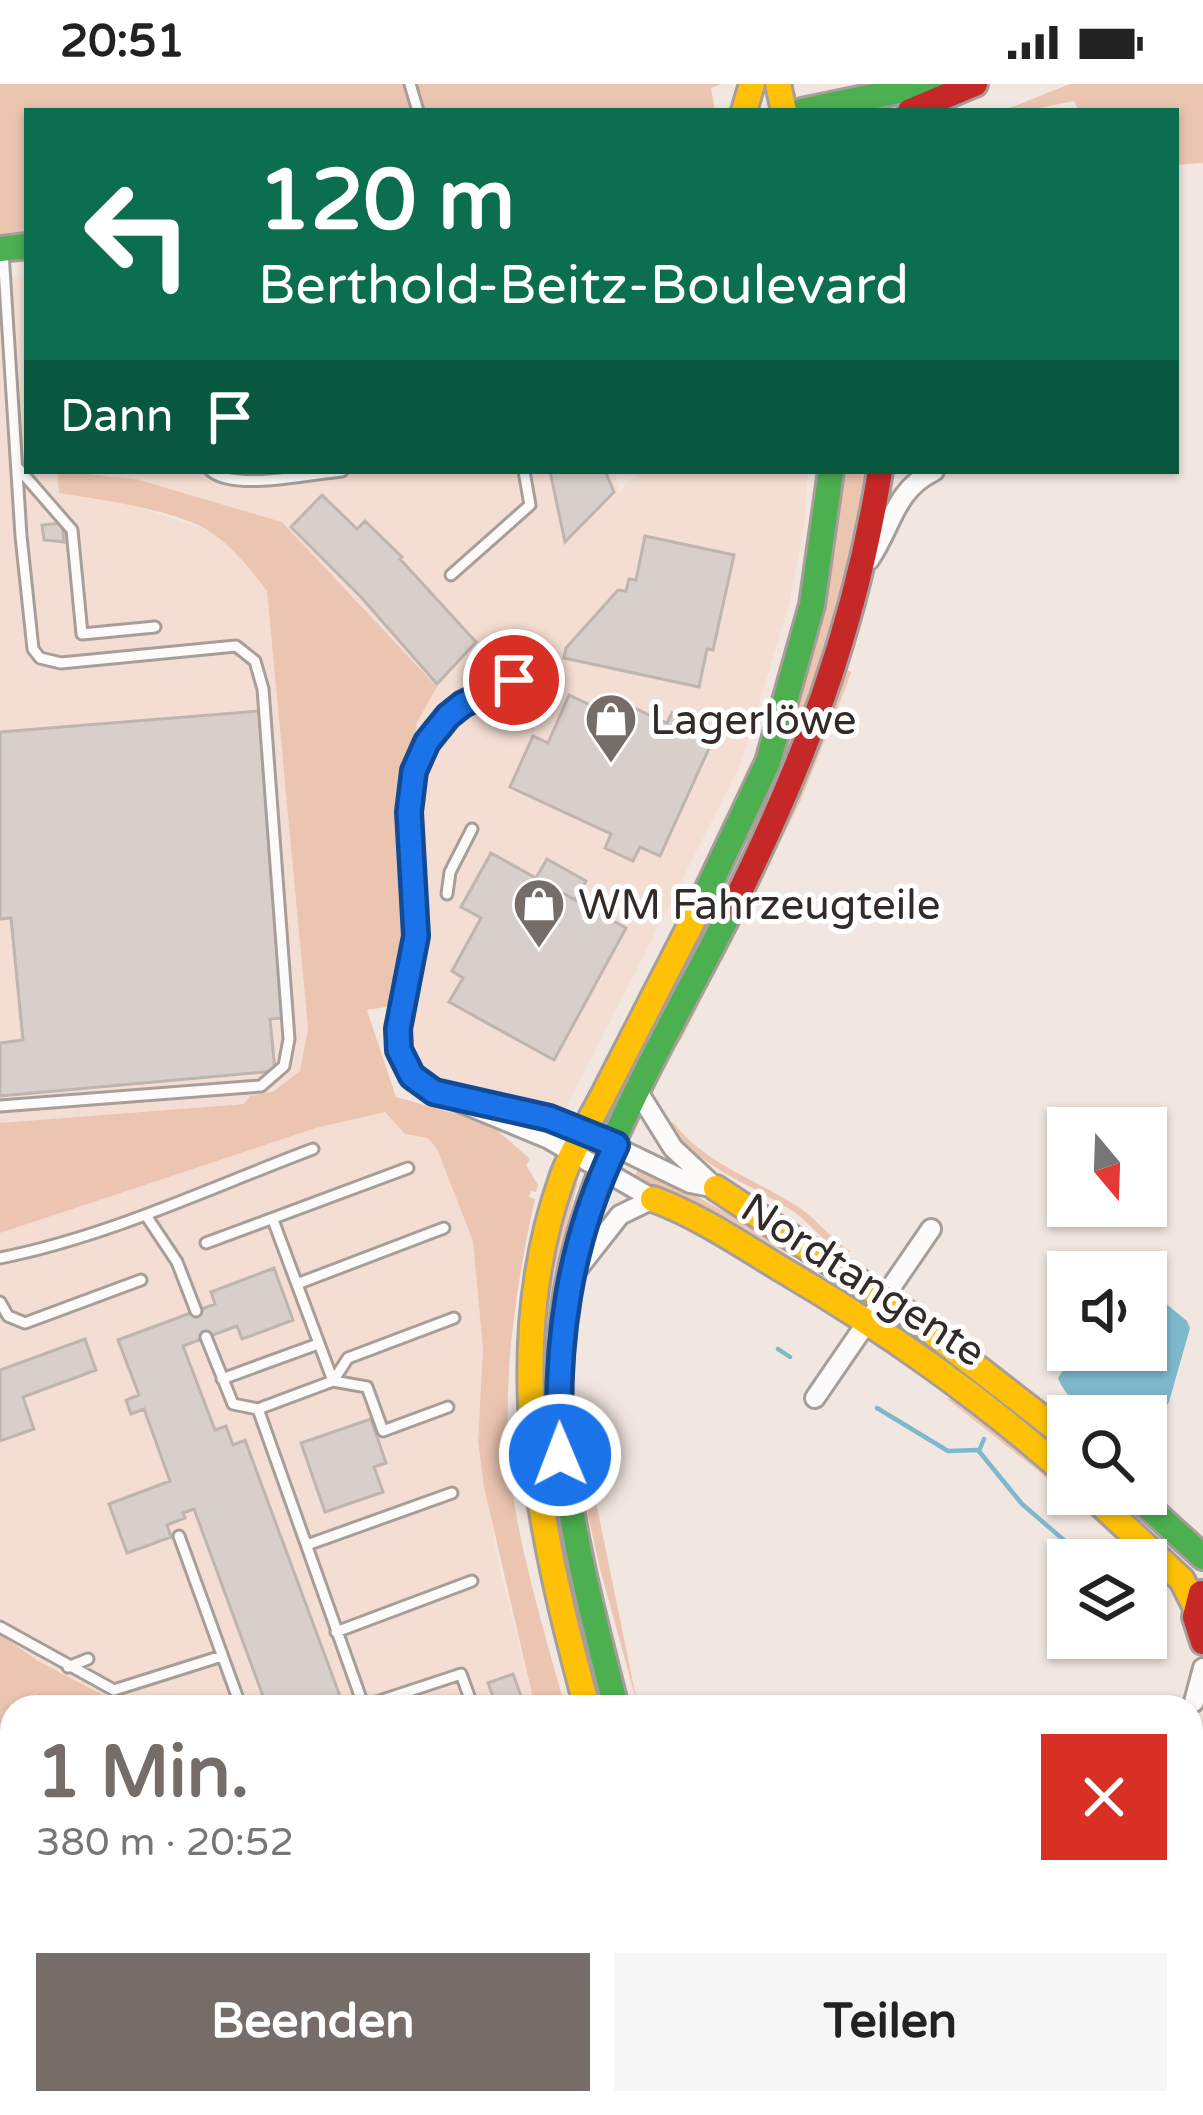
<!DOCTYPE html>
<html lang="de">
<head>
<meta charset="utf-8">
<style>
  :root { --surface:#fff; --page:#f6f6f6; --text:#222; --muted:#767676; --accent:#766c68 }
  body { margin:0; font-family:"Varela Round",sans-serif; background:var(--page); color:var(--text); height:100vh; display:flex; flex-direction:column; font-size:45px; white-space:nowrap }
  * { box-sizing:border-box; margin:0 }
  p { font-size:39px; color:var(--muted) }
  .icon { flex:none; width:66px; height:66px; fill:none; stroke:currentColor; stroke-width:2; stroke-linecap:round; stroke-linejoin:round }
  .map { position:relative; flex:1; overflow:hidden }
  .details { position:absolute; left:0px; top:1611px; width:1203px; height:420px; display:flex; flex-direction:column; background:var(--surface); border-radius:36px 36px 0 0; box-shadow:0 3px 9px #0004 }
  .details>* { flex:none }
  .banner { position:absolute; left:24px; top:24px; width:1155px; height:366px; border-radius:0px; box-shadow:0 3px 9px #0004; background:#0b6e4f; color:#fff; overflow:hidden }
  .needle { width:78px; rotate:161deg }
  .tools { position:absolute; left:1047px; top:1023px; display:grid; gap:24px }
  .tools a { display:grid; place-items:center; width:120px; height:120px; border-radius:0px; background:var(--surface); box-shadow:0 3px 9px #0004; font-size:60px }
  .pin { position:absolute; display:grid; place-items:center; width:102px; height:102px; color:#fff; margin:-51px; border:6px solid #fff; border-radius:50%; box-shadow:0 3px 12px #0007 }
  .me { position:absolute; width:132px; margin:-66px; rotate:359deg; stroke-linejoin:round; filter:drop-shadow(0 0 9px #0008) }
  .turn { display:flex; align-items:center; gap:42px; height:252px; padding:0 36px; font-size:54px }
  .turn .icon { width:156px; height:156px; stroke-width:2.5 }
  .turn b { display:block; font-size:84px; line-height:102px }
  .then { display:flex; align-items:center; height:114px; padding:0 36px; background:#0003; gap:24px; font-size:45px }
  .round { display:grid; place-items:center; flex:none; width:126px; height:126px; border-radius:0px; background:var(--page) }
  .overview { display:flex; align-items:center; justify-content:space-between; height:204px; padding:0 36px }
  h1 { font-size:72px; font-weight:800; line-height:90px; color:var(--accent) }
  .action { display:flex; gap:24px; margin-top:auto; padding:24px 36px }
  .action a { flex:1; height:138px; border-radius:0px; background:var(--accent); color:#fff; font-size:48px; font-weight:800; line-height:138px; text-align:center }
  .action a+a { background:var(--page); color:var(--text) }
  .status { display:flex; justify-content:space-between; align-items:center; height:84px; padding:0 60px; background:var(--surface); direction:ltr }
  .status svg { height:33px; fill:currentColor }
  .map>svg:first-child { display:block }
</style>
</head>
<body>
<div class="status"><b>20:51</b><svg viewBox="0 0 49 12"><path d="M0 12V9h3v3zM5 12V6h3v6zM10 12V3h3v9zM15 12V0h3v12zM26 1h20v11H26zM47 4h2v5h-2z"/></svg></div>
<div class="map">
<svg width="1203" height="2031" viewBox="0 0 1203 2031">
  <rect width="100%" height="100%" fill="#f2e6e0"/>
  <path fill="#f4ded3" d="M27 192V387H57L60 409 132 421 211 447 241 473 267 507 308 945 300 987 274 1007 251 1012 244 1020 0 1039V194Z
    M82 387H613L620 408 638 387H808L804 443 790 517 741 679 560 1037 440 1011 402 980 416 640 436 603 282 438 136 395Z
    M386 1028 474 1055 483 1265 478 1357 497 1473 535 1623H126L38 1577 0 1550V1149L316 1044Z
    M0 1803 12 1808V2019H531L540 2031H0Z"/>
  <path fill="#ecc5b1" d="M0 0H722L711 4 715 27H27V147L0 150Z
    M1070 0H1203V79L1176 81V27H1079L1074 17 1025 27H1002Z
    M57 387 136 395 282 438 437 603 416 640 408 874 398 921 367 926 396 1013 489 1039 530 1075 526 1081 538 1101 536 1108 531 1107 529 1113 535 1115C512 1219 497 1329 517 1435 529 1499 548 1561 565 1623H535L484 1403 478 1357 483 1265 473 1157 437 1065 428 1054 405 1050 385 1028 316 1044 0 1149V1039L244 1020 250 1012 274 1007 300 987 308 945 267 507C251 486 236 467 215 451 182 426 101 416 59 409Z
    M840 388 871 390 859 466 799 666 621 1027 615 1026 755 748 783 681Z
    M847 586 851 588 847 600 801 716 682 954 666 977 827 644Z
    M673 1038C706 1081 756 1095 800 1124 818 1137 832 1155 851 1168 823 1164 814 1140 791 1126 748 1099 699 1083 668 1041Z
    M640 1081 792 1165 846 1202 689 1115 651 1103 635 1092Z
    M578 1097 555 1188 546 1285 552 1384 607 1623H595C571 1533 541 1439 538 1345 535 1264 552 1186 568 1108Z
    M546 1107 522 1255 577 1623H572C531 1465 498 1352 527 1187 532 1161 533 1129 546 1107Z
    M946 1314 960 1317 1068 1404V1410H1075L1173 1497 1168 1500 1146 1481V1476H1141L1037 1386Z
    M581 1369 596 1418 638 1623 599 1481 588 1431Z
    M0 1550 38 1577 126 1623H12V1719L0 1714Z
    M853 2019H1130L1148 2031H893Z"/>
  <path fill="#7eb8cd" d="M1159 1214 1187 1237 1190 1244 1169 1318 1155 1341 1146 1343V1332C1111 1332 1073 1332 1058 1294L1076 1266H1146V1218Z"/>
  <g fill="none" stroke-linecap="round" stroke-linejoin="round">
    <path stroke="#7eb8cd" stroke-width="4.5" d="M778 1265 790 1273
      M877 1324 948 1367 978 1366 1022 1420 1087 1476
      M979 1367 984 1355
      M1146 1515 1160 1514"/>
  </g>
  <path fill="#d8cfca" stroke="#beb4b0" stroke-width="3" d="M550 387H605L614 408 565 458Z
    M322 411 357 445 365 437 402 473 400 475 476 558 437 600 360 512 291 443Z
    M62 439 64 458 44 456 42 441Z
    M645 452 734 471 713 566 707 565 699 603 564 574 566 564 618 506 626 507 629 495 636 496Z
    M569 611 614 632 621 618 667 639 672 629 716 649 660 772 640 763 633 777 605 764 611 750 510 703 533 652 548 659Z
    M259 627 282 934 270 935 275 987 0 1012V959L23 956 11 834 0 835V648Z
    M491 769 626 844 554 976 449 918 463 894 452 887 481 834 461 823Z
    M547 775 586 797 575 816 536 794Z
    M274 1184 293 1236 242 1255 237 1242 183 1262 215 1346 226 1342 233 1361 245 1356 344 1623H267L194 1425 183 1429 185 1434 167 1441 171 1453 127 1469 109 1420 170 1397 144 1325 131 1330 126 1316 139 1311 118 1256 215 1220 211 1208Z
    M85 1255 96 1286 23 1313 34 1345 0 1357V1286Z
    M371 1335 386 1379 374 1383 383 1408 325 1428 301 1359Z
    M513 1590 525 1623H497L488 1599Z
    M12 1937V2019H246L222 2031H19L0 2023V1943Z
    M246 2019H308L284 2031H222Z
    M308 2019H356L352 2031H284Z"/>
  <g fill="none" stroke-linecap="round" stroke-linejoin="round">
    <g stroke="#a79e9a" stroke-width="15">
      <path id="lane" d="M410 0 418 27
        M18 384 72 446 82 550 155 543
        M211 387C235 407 309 390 342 387
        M451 491 530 421 524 387
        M447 810 450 788 472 745
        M0 1022 261 1002 284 982 289 955 263 605 255 577 236 562 61 579 40 574 33 565 21 452 3 168
        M147 1133 177 1178 196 1227
        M206 1159 408 1084
        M0 1174C110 1152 209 1104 313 1065
        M297 1200 444 1144
        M0 1218 8 1232 25 1239 141 1196
        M206 1253 233 1320 258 1325 333 1297 273 1136
        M222 1295 318 1260
        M448 1323 383 1347 367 1303 333 1297 348 1274 454 1234
        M258 1325 364 1623
        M179 1452 241 1623
        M307 1461 452 1409
        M0 1543 114 1606 222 1572
        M336 1548 472 1497
        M68 1583 88 1575
        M364 1622 461 1590 473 1623"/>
    </g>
    <g stroke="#a79e9a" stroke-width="24">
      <path id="street" d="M869 476C892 443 894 406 934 387
        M514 596 448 632 430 654 414 687 409 728 415 857 398 945 400 968 410 989 428 1005 549 1055 653 1115
        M640 1011 673 1064 716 1104
        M494 1023 570 1041 690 1099 716 1104
        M572 1192 620 1131 653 1115
        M815 1314 931 1145
        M1194 1618 1203 1584"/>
    </g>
    <g stroke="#a79e9a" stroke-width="30">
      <path id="fast" d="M802 27 932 0
        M0 165 27 162
        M694 834 768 678 812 521 831 387
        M1134 1410 1203 1473
        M616 1623C580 1481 540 1336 570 1190 597 1059 674 940 733 822
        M0 1743 12 1747
        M548 2019 554 2031
        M638 2019 667 2031
        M744 2019 783 2031
        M610 2031 619 2019
        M1193 2031 1199 2027"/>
    </g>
    <g stroke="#a79e9a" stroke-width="30">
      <path id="slow" d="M778 0 784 27
        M744 27 752 0
        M716 1104 907 1229 1068 1354
        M653 1115C699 1132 740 1160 783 1186 888 1248 976 1310 1068 1391
        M1090 1410 1182 1496 1195 1522
        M587 1623C540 1451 500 1269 562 1094 573 1063 592 1034 607 1004 636 948 665 891 694 834
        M573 2031 581 2019"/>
    </g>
    <g stroke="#a79e9a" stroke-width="30">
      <path id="jam" d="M910 27 975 0
        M733 822C805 676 854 548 880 387
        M1201 1509 1195 1533 1203 1558
        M0 1778 12 1782"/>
    </g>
    <use href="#lane" stroke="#fdfbfa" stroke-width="9"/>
    <use href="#street" stroke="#fdfbfa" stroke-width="18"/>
    <use href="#fast" stroke="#4caf50" stroke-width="24"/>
    <use href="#slow" stroke="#ffc107" stroke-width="24"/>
    <use href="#jam" stroke="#c62828" stroke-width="24"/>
  </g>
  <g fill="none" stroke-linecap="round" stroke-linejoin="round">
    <g stroke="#114b97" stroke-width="30">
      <path id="route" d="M514 596 463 620 448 632 427 658 414 687 409 728 416 852 398 945 399 966 412 992 434 1008 549 1034 616 1061C568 1161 555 1261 560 1371"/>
    </g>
    <use href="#route" stroke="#1a73e8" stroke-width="21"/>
  </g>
  <defs>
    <g id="shop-pin" transform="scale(2.7)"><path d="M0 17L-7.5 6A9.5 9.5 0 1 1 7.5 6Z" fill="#766c68" stroke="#fff"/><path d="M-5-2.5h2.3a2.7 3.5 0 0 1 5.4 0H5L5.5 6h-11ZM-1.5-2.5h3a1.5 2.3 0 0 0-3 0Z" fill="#fff"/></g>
  </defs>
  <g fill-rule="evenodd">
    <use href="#shop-pin" x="611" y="635"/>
    <use href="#shop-pin" x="539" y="820"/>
  </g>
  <g text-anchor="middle" stroke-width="10" stroke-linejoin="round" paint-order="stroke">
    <g font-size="42" fill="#342b27" stroke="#fff" text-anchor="start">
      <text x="650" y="650">Lagerlöwe</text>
      <text x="578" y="835">WM Fahrzeugteile</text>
    </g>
    <g font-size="42" fill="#342b27" stroke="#fff">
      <text transform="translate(864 1195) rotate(33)" y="15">Nordtangente</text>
    </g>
  </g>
</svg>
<div class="tools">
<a><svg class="needle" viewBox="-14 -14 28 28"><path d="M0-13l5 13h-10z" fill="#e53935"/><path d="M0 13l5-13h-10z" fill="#767676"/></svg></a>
<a><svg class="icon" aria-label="sound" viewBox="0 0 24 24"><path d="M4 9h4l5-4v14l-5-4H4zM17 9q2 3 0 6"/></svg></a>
<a><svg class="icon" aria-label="search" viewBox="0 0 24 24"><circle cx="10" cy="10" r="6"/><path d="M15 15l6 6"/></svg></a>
<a><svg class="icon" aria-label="layers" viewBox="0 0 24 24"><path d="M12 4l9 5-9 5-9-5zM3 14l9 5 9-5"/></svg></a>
</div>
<div class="pin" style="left:514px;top:596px;background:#d93025"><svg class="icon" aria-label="arrive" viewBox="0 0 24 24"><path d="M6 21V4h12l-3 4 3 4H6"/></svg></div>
<svg class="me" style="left:560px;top:1371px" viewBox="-20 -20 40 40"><circle r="17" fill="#1a73e8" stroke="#fff" stroke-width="3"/><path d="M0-11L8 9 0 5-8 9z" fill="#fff"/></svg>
<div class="banner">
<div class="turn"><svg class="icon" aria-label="left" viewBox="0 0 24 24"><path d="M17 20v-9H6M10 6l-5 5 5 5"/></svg><div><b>120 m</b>Berthold-Beitz-Boulevard</div></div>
<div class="then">Dann<svg class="icon" aria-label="arrive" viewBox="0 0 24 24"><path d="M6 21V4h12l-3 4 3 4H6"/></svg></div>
</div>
<section class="details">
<div class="overview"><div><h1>1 Min.</h1><p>380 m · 20:52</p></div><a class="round" style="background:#d93025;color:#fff"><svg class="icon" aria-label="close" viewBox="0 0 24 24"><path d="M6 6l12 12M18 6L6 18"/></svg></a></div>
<div class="action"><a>Beenden</a><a>Teilen</a></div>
</section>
</div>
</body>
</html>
